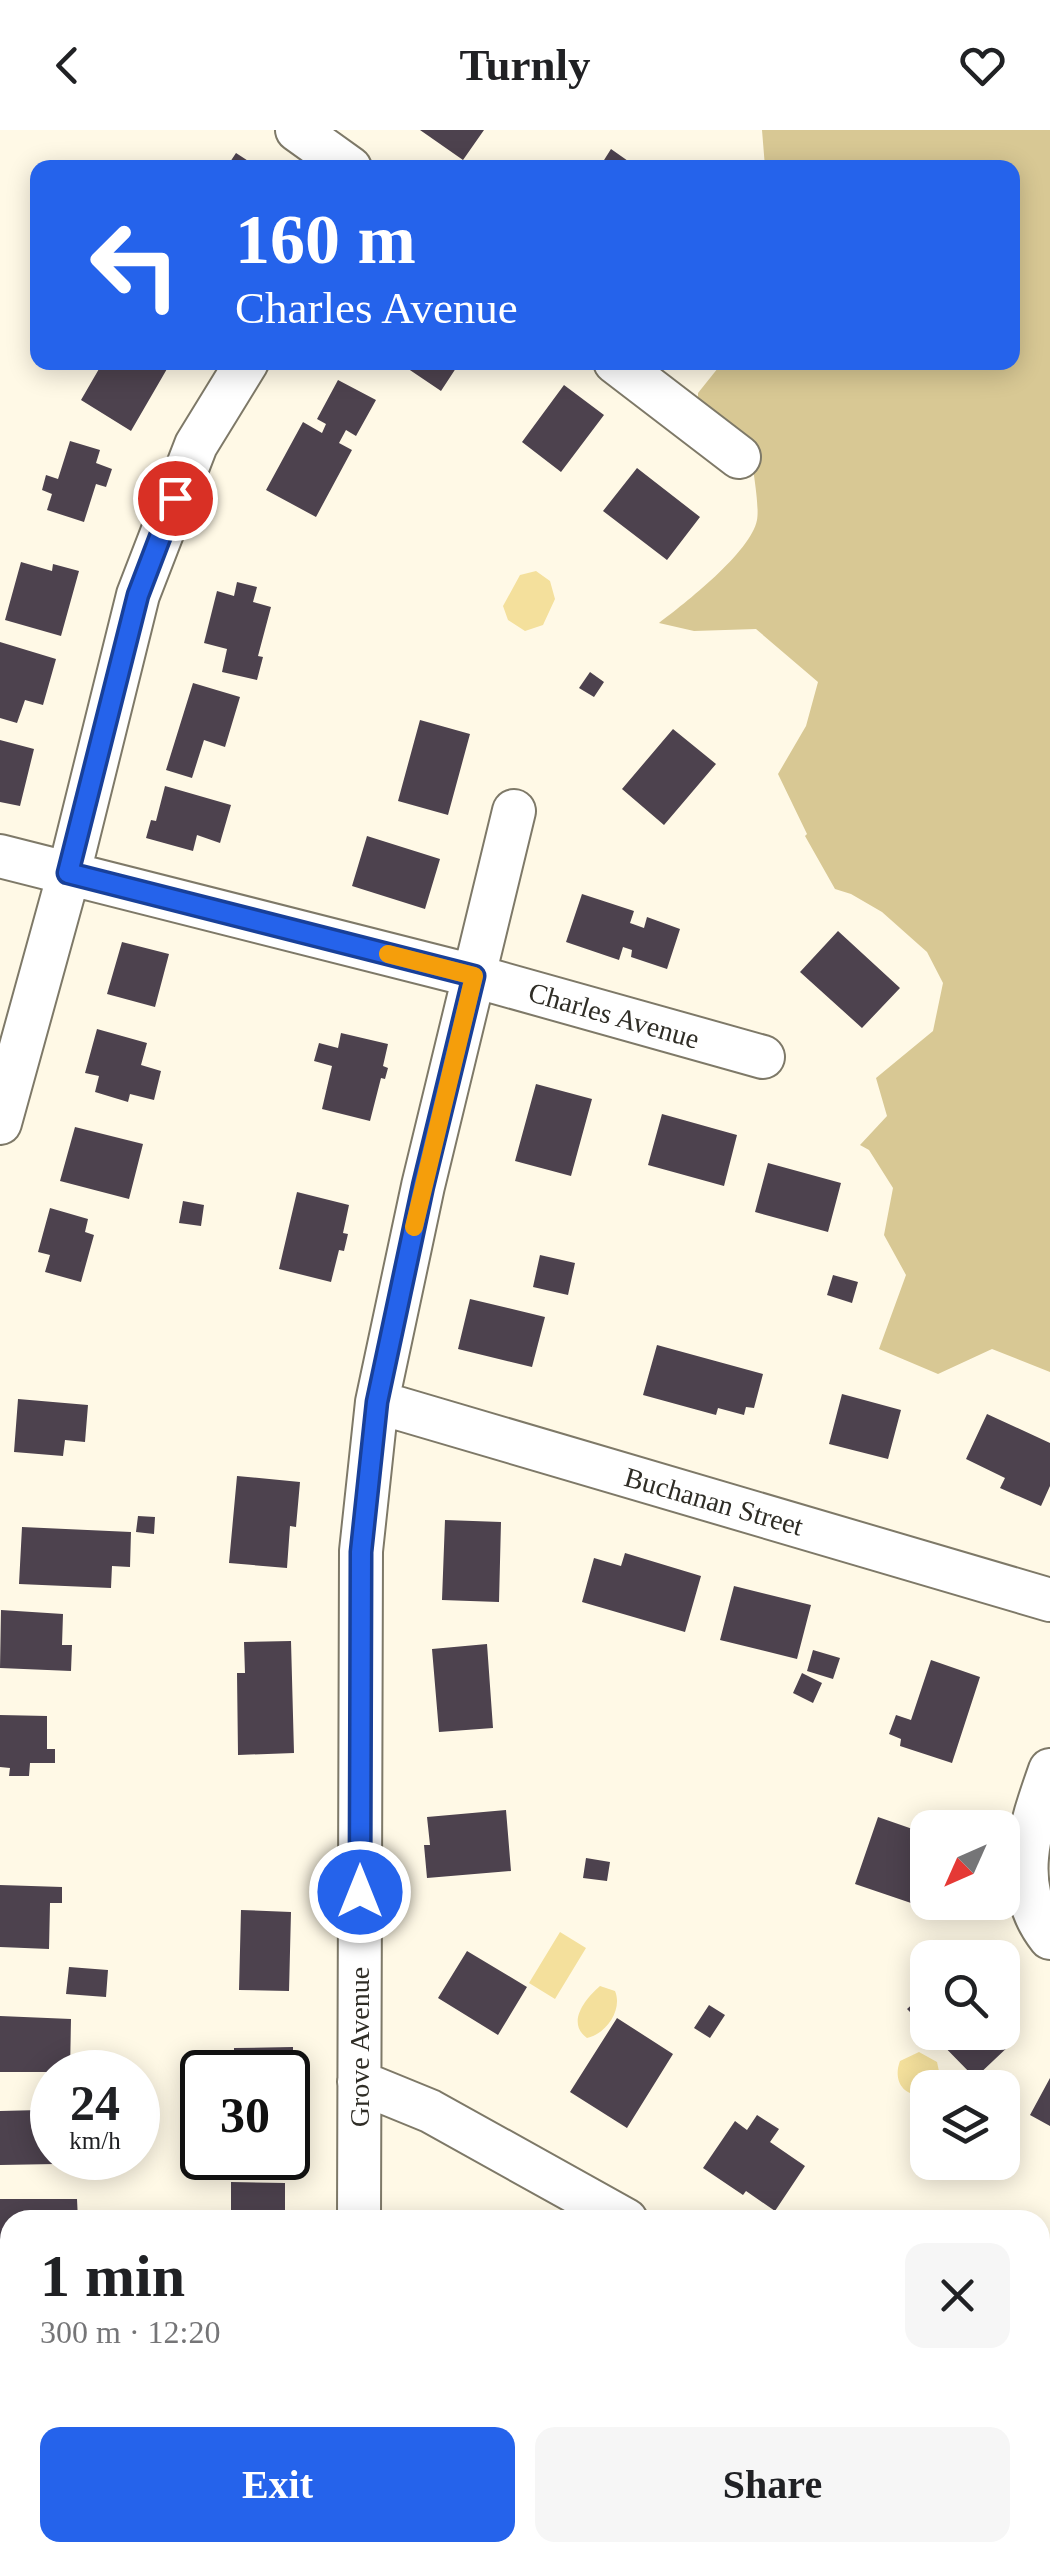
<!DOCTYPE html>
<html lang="en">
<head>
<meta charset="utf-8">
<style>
  :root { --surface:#fff; --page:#f6f6f6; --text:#202124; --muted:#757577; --accent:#2563eb }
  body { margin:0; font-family:Georgia,serif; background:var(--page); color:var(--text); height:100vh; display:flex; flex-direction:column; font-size:38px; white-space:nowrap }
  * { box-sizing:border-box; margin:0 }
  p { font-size:32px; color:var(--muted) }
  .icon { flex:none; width:55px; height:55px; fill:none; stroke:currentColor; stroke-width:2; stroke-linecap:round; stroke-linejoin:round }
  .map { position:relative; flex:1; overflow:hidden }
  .details { position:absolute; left:0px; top:2080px; width:1050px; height:352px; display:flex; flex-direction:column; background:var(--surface); border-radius:30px 30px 0 0; box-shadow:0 5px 25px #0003 }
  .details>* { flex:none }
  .banner { position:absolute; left:30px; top:30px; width:990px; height:210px; border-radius:20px; box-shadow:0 5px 25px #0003; background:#2563eb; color:#fff; overflow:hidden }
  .needle { width:65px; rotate:225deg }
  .tools { position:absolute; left:910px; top:1680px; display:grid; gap:20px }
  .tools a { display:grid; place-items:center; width:110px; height:110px; border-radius:20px; background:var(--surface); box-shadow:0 5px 25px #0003; font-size:50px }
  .speed { position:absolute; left:30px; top:1920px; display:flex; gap:20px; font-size:50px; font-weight:700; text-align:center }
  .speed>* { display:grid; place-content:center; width:130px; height:130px; border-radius:50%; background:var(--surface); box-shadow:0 5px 25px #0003; line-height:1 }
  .speed small { font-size:25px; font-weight:400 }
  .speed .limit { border:5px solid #111; border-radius:15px; background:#fff; color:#111 }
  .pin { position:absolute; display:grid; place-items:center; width:85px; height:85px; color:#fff; margin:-42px; border:5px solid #fff; border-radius:50%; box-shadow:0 2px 10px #0007 }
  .me { position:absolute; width:110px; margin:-55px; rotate:0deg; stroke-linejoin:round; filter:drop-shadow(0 0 8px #0008) }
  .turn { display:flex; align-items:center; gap:35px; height:210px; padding:0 40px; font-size:45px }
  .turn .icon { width:130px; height:130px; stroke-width:2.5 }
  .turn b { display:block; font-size:70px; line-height:85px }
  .round { display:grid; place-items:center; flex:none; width:105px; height:105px; border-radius:20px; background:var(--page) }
  .overview { display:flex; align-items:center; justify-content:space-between; height:170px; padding:0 40px }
  h1 { font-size:60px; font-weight:700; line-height:75px }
  .action { display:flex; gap:20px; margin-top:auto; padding:20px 40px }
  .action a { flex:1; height:115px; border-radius:20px; background:var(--accent); color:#fff; font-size:40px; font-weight:700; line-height:115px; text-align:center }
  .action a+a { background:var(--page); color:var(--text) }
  header { display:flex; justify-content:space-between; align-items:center; height:130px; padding:0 40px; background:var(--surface); font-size:45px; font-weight:700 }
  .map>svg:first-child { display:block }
</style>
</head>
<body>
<header><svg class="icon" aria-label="back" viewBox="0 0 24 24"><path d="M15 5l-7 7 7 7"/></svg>Turnly<svg class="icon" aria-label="heart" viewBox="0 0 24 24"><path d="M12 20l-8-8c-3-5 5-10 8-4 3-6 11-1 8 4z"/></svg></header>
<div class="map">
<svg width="1050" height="2432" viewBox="0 0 1050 2432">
  <rect width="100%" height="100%" fill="#fff9e6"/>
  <path fill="#d8c894" d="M762 0H1050V1242L992 1219 938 1244 879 1219 906 1145 884 1105 893 1058 869 1020 860 1015 887 986 876 948 933 901 943 853 927 822 882 782 851 764 835 759 805 706 807 704 778 644 806 596 818 552 756 499 694 501 659 493C684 474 751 422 757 390 760 373 751 330 749 310L698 272V263L722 233 1012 232V38L765 37Z"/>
  <path fill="#f4e09c" d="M536 441 550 451 555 469 543 495 525 501 508 490 503 476 520 445Z
    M560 1802 586 1818 555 1869 529 1853Z
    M600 1856 615 1861C623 1880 606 1904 587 1908 566 1893 585 1869 600 1856Z
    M919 1922 937 1932 940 1946 935 1957 928 1958 927 1964C905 1969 892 1952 900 1931Z"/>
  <path fill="#4d424e" d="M420 0H484L463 30Z
    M611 19 638 38H599Z
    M236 23 259 38H226Z
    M103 232H171L131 301 81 270Z
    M398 232H460L441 261Z
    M338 250 376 270 356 306 346 300 339 313 352 320 316 387 266 360 303 292 322 303 326 294 317 289Z
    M564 255 604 285 561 342 522 312Z
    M70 311 100 320 96 333 112 339 106 357 96 354 84 392 47 380 52 364 42 360 46 345 58 349Z
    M637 338 700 387 667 430 603 381Z
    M21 432 52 441 53 434 79 441 61 506 5 490Z
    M237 452 257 457 253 472 271 477 258 526 263 527 257 550 222 542 227 519 204 513 217 461 234 466Z
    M0 512 56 529 43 575 25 570 17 593 0 588Z
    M590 542 604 552 594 567 579 558Z
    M193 553 240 567 225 617 204 610 192 648 166 640Z
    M420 590 470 604 448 685 398 671Z
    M673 599 716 634 664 695 622 659Z
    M0 610 34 619 20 676 0 672Z
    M165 656 231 675 220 713 197 705 193 721 146 708 151 690 156 691Z
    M367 706 440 729 425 779 352 756Z
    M582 764 634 781 630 793 644 798 647 787 680 799 667 839 631 827 632 820 623 817 619 830 566 812Z
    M838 801 900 858 862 898 800 842Z
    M122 812 169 824 155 877 107 864Z
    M97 899 147 913 141 935 161 941 154 970 130 964 128 972 95 962 99 946 85 943Z
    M341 903 388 914 383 936 388 938 385 949 381 948 370 991 322 979 332 936 314 931 319 913 338 918Z
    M536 954 592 969 571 1046 515 1031Z
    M662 984 737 1005 724 1056 648 1035Z
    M75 997 143 1014 129 1069 60 1051Z
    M768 1033 841 1053 828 1102 755 1082Z
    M297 1062 349 1075 343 1103 348 1104 344 1121 339 1120 331 1152 279 1139Z
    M183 1071 204 1075 201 1096 179 1093Z
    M50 1078 88 1089 85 1102 94 1105 81 1152 45 1142 50 1125 38 1122Z
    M540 1125 575 1133 568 1165 533 1157Z
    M833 1145 858 1152 852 1173 827 1165Z
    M470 1169 545 1187 532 1237 458 1219Z
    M657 1215 763 1244 754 1278 746 1277 744 1285 718 1278 716 1285 643 1265Z
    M842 1264 901 1280 888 1329 829 1314Z
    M18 1269 88 1275 85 1312 65 1310 63 1326 14 1322Z
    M987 1284 1050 1313V1356L1041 1376 1000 1358 1005 1348 966 1329Z
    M237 1346 300 1352 296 1397 290 1396 287 1438 229 1433Z
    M138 1386 155 1387 154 1404 136 1402Z
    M445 1390 501 1392 499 1472 442 1470Z
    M22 1397 131 1402 130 1437 112 1436 111 1458 19 1454Z
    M625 1423 701 1446 685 1502 582 1472 594 1428 621 1436Z
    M734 1456 811 1475 797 1529 720 1510Z
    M1 1480 63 1484 62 1515H72L71 1541 0 1538Z
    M291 1511 294 1623 238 1625 237 1543H245L244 1512Z
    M487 1514 493 1598 439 1602 432 1519Z
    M813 1520 840 1528 833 1549 807 1541Z
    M931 1530 980 1547 952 1633 900 1616 901 1609 889 1604 896 1585 911 1590Z
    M802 1543 822 1553 813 1573 793 1563Z
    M0 1585 47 1586V1619H55V1633H30L29 1646H9L10 1638 0 1637Z
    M506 1680 511 1741 427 1748 424 1715H430L427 1687Z
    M878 1687 924 1703 915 1729 925 1733 911 1773 855 1754Z
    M586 1728 610 1732 607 1751 583 1748Z
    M0 1755 62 1757V1773H50L49 1819 0 1817Z
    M241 1780 291 1782 289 1861 239 1860Z
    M467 1821 527 1857 498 1905 438 1868Z
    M69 1837 108 1840 106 1867 66 1864Z
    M928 1860V1900L907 1879Z
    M709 1875 725 1885 710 1908 694 1898Z
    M0 1886 71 1889 70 1942H0Z
    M617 1888 673 1924 627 1998 570 1962Z
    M930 1902H1001L1012 1913 975 1948Z
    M293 1917V1953H288V1942H234V1918Z
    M1050 1948V1996L1030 1985Z
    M40 1980 41 2020 52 2019 56 2034 0 2035V1981Z
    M757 1985 779 1999 770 2012 805 2036 775 2081 746 2061 743 2065 703 2038 735 1991 747 2000Z
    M231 2052 285 2053V2090H231Z
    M0 2069H77L78 2090H10V2121H0Z
    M1040 2167 1049 2173 1045 2179 1050 2182V2211L1040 2204Z
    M3 2194H10V2258H2Z
    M0 2316H10V2386H0Z
    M448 2422H575L569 2432H464Z
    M955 2422H1013L1026 2432H948Z"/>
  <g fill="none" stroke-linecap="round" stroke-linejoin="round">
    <g stroke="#7e7968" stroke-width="46">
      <path id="minor" d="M297 0 350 38
        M615 232 739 327
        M0 726 474 846 763 927
        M0 993 69 743 138 465 196 315 247 232
        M377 1272 1050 1470
        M1050 1640C1030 1697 1009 1756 1050 1808
        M359 1952 430 1981 626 2090
        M359 2090 361 1421 377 1272 423 1056 514 681
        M1040 2339 1050 2345
        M346 2432 350 2422"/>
    </g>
    <use href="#minor" stroke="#fff" stroke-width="42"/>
  </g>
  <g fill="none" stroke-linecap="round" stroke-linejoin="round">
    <g stroke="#184099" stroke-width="25">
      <path id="route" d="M175 368 138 465 68 743 474 846 423 1056 377 1272 361 1422 360 1762"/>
    </g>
    <use href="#route" stroke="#2563eb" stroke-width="18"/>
    <path stroke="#f59e0b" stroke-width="18" d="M388 824 474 846 414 1097"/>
  </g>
  <g text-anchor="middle" stroke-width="10" stroke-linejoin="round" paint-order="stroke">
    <g font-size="28" fill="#2f2d26" stroke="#fff">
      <text transform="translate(614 885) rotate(16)" y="10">Charles Avenue</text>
      <text transform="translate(714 1371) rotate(16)" y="10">Buchanan Street</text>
      <text transform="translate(359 1917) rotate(-90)" y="10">Grove Avenue</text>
    </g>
  </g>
</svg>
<div class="tools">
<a><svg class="needle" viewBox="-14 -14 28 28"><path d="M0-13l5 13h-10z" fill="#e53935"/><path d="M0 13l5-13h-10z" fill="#757577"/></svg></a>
<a><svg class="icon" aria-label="search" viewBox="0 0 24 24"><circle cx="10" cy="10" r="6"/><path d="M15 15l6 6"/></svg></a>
<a><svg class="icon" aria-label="layers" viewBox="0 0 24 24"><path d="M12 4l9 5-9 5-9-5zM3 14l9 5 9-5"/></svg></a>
</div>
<div class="speed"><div>24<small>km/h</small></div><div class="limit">30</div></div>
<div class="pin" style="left:175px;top:368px;background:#d93025"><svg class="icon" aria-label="arrive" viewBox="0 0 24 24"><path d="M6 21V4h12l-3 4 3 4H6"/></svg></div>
<svg class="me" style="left:360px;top:1762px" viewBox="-20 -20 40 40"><circle r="17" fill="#2563eb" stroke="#fff" stroke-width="3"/><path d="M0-11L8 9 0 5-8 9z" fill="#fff"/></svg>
<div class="banner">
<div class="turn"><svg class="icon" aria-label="left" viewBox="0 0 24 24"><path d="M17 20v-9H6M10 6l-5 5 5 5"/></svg><div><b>160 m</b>Charles Avenue</div></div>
</div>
<section class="details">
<div class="overview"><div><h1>1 min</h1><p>300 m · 12:20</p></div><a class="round"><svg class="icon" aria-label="close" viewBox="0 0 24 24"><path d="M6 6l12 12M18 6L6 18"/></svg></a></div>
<div class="action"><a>Exit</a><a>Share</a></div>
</section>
</div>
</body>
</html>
